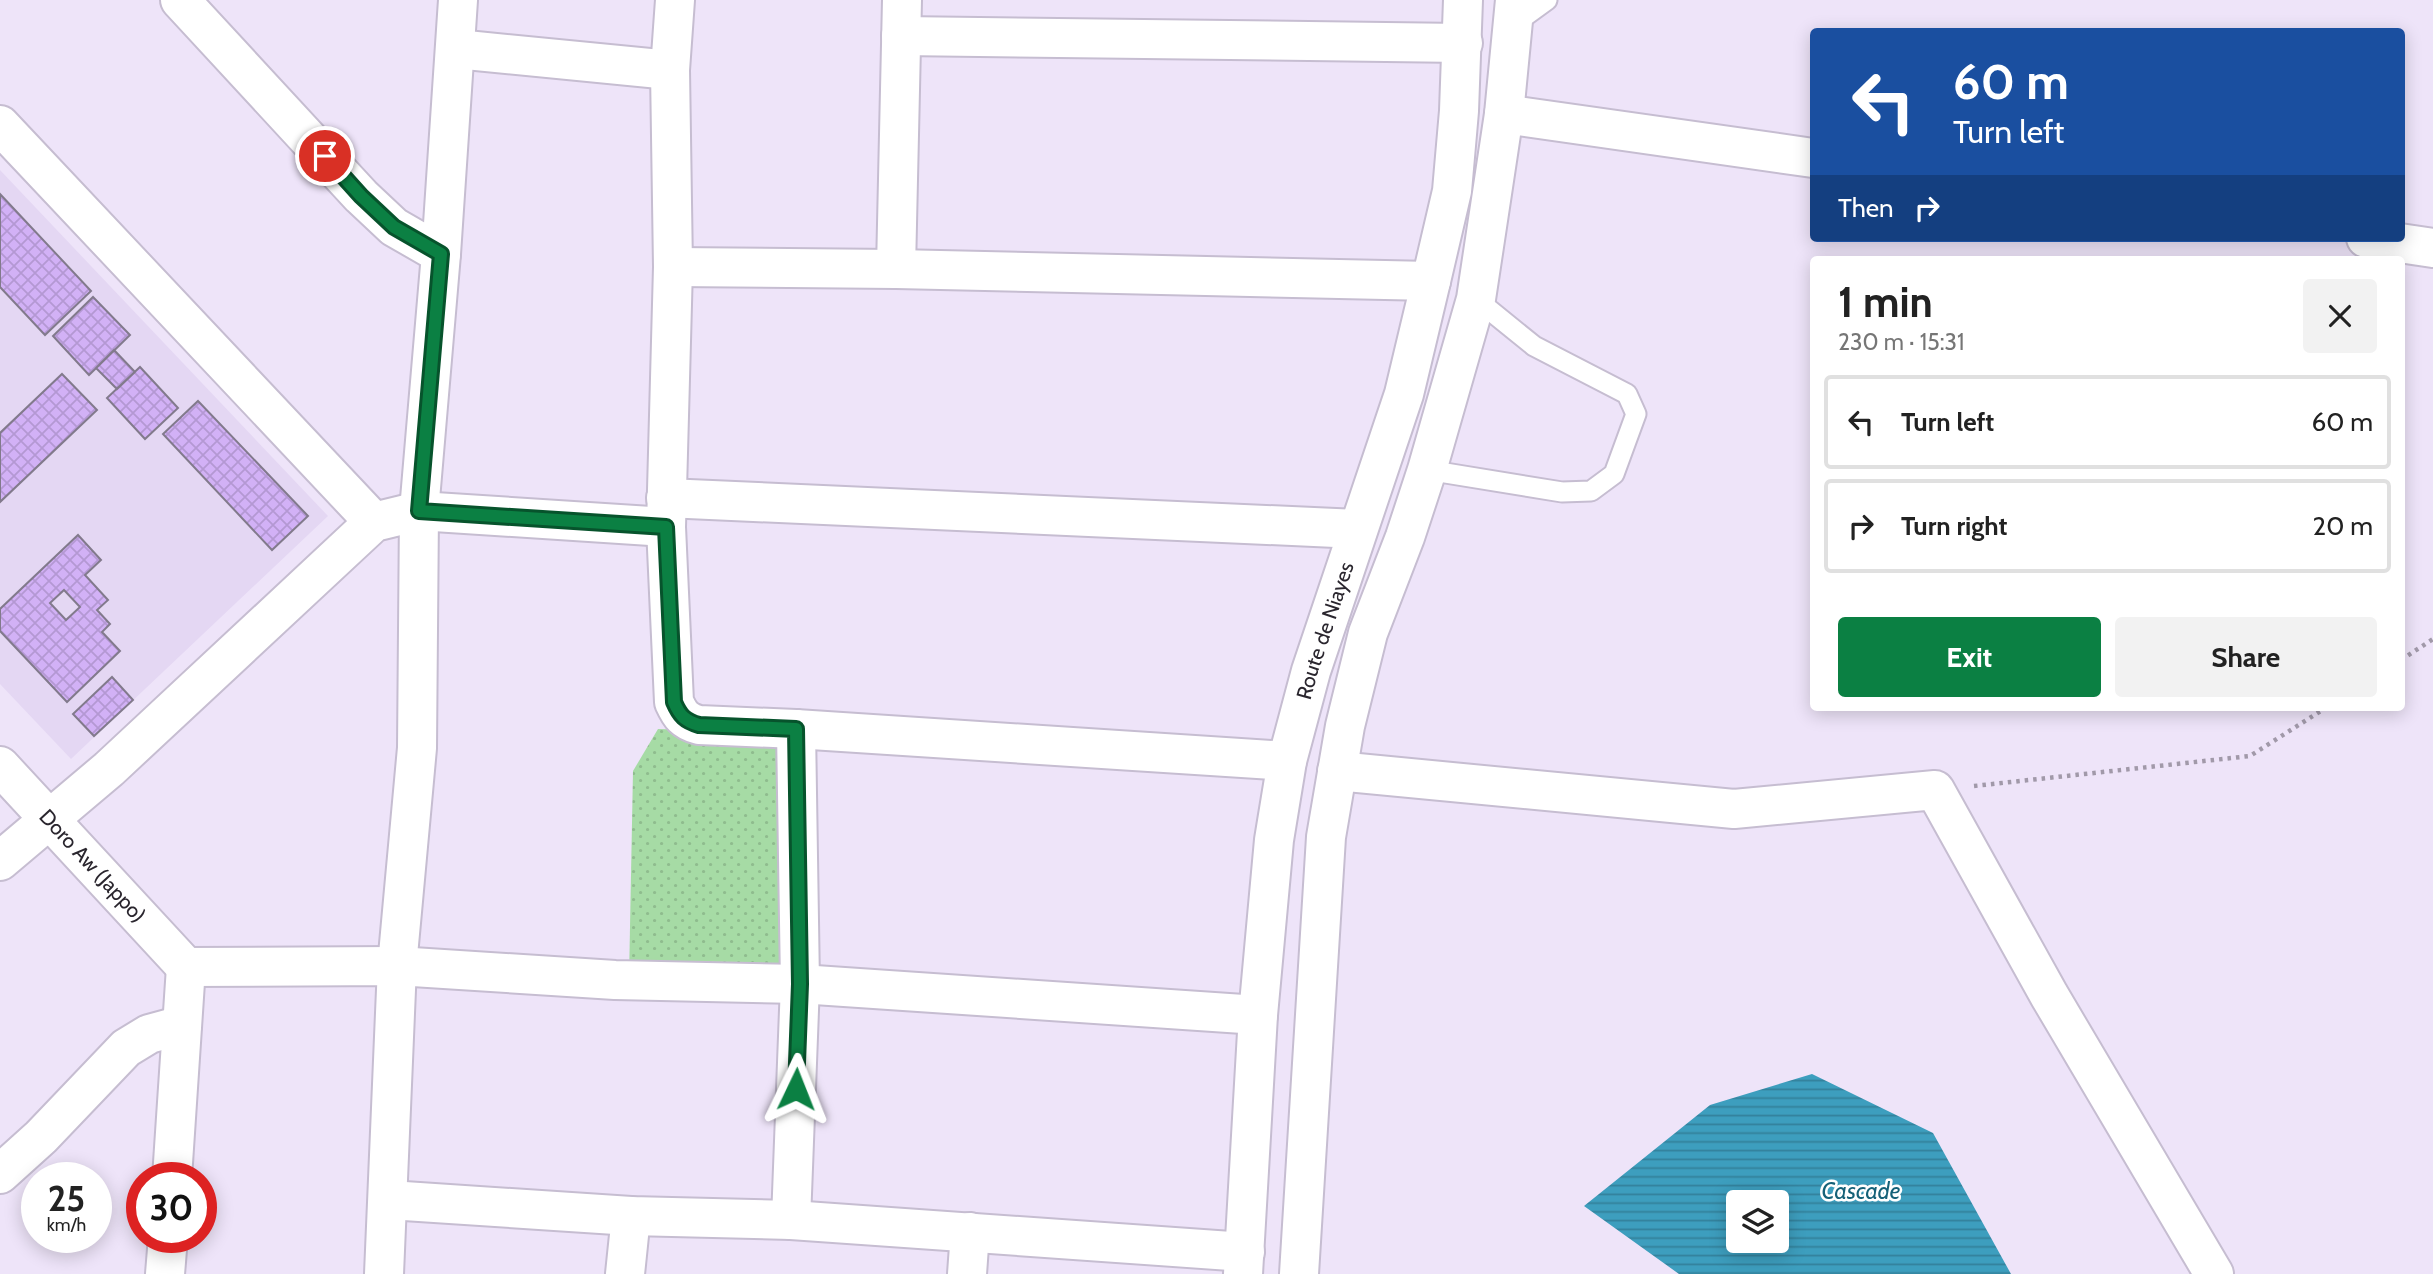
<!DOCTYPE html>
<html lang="en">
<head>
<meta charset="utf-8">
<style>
  :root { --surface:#fff; --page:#f2f2f2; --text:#222; --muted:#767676; --line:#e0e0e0; --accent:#0b8043 }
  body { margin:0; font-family:Cabin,sans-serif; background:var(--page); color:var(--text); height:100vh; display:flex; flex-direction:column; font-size:26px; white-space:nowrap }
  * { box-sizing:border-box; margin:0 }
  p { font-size:23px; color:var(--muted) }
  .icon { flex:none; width:38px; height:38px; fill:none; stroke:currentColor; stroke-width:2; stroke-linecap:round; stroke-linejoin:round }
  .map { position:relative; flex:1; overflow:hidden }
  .details { position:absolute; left:1810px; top:256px; width:595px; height:455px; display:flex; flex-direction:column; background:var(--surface); border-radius:7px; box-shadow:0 4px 18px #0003 }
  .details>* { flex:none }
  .hud { position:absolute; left:1810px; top:28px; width:595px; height:214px; border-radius:7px; box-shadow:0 4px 18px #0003; background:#1a4fa0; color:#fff; overflow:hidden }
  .tools { position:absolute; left:1726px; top:1190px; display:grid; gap:14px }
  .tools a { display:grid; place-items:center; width:63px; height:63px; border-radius:7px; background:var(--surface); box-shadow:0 4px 18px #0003; font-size:35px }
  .speed { position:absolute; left:21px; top:1162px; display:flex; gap:14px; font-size:35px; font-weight:700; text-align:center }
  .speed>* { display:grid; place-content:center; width:91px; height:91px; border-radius:50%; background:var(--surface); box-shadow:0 4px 18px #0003; line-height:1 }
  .speed small { font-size:18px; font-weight:400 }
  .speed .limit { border:10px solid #d22; background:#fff; color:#111 }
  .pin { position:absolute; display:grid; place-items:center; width:60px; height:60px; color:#fff; margin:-30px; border:4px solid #fff; border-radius:50%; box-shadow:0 2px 7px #0007 }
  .me { position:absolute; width:77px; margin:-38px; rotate:2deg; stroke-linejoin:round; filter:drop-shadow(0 0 5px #0008) }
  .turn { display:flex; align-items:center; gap:24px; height:147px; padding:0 28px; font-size:32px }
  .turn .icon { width:91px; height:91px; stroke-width:2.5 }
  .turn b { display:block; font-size:49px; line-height:60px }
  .then { display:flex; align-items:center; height:66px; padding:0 28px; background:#0003; gap:14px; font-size:26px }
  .round { display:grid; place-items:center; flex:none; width:74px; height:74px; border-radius:7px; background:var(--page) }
  .summary { display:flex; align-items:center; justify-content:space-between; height:119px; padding:0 28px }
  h1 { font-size:42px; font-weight:700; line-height:52px }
  .action { display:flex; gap:14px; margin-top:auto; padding:14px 28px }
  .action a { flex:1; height:80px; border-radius:7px; background:var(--accent); color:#fff; font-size:28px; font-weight:700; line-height:80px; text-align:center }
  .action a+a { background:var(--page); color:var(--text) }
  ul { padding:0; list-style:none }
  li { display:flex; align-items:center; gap:21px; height:94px; margin:0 14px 10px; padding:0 14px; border:4px solid var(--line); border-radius:7px }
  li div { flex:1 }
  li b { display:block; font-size:26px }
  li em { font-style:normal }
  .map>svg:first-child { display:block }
</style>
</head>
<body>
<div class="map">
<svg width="2433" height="1274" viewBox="0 0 2433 1274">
  <defs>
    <pattern id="grass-dots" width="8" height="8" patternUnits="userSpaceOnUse" patternTransform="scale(1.75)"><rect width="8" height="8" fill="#a6dba5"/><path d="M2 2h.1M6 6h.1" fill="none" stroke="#8fbc8e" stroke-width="1.8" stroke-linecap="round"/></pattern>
    <pattern id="water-rules" width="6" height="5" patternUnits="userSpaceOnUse" patternTransform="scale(1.75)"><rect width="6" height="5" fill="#3d9ebe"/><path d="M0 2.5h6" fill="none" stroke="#33819b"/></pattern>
    <pattern id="building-cross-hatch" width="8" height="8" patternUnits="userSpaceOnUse" patternTransform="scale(1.75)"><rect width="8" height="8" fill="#d2b1f6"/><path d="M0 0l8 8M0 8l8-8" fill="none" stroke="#b498d3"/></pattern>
  </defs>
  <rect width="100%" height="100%" fill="#eee4f9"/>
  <path fill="#e4d7f3" d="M0 170 328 516 71 759 0 684Z"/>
  <path fill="url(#grass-dots)" d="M658 729 794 733 793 984 629 979 633 771Z"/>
  <path fill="url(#water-rules)" fill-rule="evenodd" d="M1812 1074 1933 1133 2011 1274H1679L1584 1206 1710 1105ZM1738 1202H1776V1241H1738Z"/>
  <path fill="url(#building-cross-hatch)" stroke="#827a8c" stroke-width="2" fill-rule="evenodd" d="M0 194 91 291 45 335 0 287Z
    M93 297 130 335 89 375 53 336Z
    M114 350 135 372 117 389 96 368Z
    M140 367 178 408 145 439 107 398Z
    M62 374 97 410 0 502V433Z
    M198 401 308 516 272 550 163 434Z
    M78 535 101 560 85 575 108 600 97 610 110 624 102 632 120 651 67 702 0 631V609ZM64 590 80 607 66 620 50 603Z
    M112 677 133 700 94 736 73 714Z"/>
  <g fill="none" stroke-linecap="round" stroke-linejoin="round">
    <g stroke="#c6bdd1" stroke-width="23">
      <path id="lane" d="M1514 24 1547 0
        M1427 470 1562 492 1591 491 1614 474 1636 414 1627 394 1534 346 1476 299"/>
    </g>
    <g stroke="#c6bdd1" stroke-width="42">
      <g id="street">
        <path d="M180 0 361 196 394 227 441 254"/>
        <path d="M675 0 670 70 673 267 666 527 674 702C680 715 684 721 699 725L796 729 1287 761"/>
        <path d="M901 36 1463 43"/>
        <path d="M456 49 670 70"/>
        <path d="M1504 114 1813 158"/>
        <path d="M0 125 374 522"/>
        <path d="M2366 238 2433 248"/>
        <path d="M673 267 896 269 1431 281"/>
        <path d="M896 269 902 0"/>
        <path d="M666 498 1358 529"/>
        <path id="s1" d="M0 766 186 967"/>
        <path d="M1337 771 1734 809 1935 790 2049 995 2214 1274"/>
        <path d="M0 861 109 769 374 522 419 511 666 527"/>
        <path d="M186 967 397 966 615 980 800 984 1258 1015"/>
        <path d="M0 1174 41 1137 126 1048 149 1034 182 1025"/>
        <path d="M172 1178 186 967"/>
        <path d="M389 1200 631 1216 791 1220 1245 1252"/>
        <path d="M791 1220 800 984 796 729"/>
        <path d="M165 1274 168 1237"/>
        <path d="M384 1274 397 966 417 748 419 511 441 254 458 0"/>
        <path d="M625 1274 631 1216"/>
        <path d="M967 1274 970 1232"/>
      </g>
    </g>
    <g stroke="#c6bdd1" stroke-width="42">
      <g id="secondary">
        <path id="s2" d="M1243 1274 1258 1015 1274 840 1287 761 1311 671 1404 394 1431 281 1452 191 1459 111 1463 0"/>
        <path d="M1299 1274 1326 837 1345 726 1368 633 1405 537 1427 470 1476 299 1504 114 1515 0"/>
      </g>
    </g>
    <path stroke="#a199a9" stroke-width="4.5" stroke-dasharray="3.5 5" stroke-linecap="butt" d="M2401 660 2433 639
      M1974 786 2250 756 2327 707"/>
    <use href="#lane" stroke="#fff" stroke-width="19"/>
    <use href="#street" stroke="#fff" stroke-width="38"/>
    <use href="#secondary" stroke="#fff" stroke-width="38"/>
  </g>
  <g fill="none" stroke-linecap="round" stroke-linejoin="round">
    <g stroke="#07532c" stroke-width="18">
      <path id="route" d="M325 156 361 196 394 227 441 254 419 511 666 527 674 702C680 716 685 721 699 725L796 729 800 984 796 1089"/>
    </g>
    <use href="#route" stroke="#0b8043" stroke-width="12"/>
  </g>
  <g text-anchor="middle" stroke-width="5" stroke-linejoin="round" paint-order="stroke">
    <g font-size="21" fill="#2a262e" stroke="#fff">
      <text dy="7" stroke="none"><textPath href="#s2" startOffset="651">Route de Niayes</textPath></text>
      <text dy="7" stroke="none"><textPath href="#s1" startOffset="136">Doro Aw (Jappo)</textPath></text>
    </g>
    <g font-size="23" font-style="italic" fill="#156178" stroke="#fff">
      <text x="1861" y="1199">Cascade</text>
    </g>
  </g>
</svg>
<div class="tools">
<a><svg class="icon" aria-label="layers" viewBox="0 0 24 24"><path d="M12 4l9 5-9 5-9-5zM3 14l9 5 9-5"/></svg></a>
</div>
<div class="speed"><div>25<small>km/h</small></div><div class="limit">30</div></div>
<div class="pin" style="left:325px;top:156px;background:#d93025"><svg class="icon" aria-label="arrive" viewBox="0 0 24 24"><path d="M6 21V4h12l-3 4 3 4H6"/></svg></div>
<svg class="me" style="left:796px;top:1089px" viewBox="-20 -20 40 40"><path d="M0-17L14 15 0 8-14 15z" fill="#0b8043" stroke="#fff" stroke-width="4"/></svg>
<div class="hud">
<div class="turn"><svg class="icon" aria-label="left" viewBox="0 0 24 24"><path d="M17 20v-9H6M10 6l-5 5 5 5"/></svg><div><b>60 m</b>Turn left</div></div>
<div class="then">Then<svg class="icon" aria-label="right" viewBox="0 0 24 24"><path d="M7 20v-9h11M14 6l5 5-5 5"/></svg></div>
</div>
<section class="details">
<div class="summary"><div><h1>1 min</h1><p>230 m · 15:31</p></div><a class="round"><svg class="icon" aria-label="close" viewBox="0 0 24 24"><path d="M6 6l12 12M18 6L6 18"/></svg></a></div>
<ul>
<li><svg class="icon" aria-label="left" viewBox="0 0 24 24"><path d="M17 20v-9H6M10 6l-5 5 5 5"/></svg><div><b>Turn left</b></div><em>60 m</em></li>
<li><svg class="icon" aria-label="right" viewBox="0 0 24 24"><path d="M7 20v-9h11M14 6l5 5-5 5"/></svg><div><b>Turn right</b></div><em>20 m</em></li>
</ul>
<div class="action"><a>Exit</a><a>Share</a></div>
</section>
</div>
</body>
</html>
